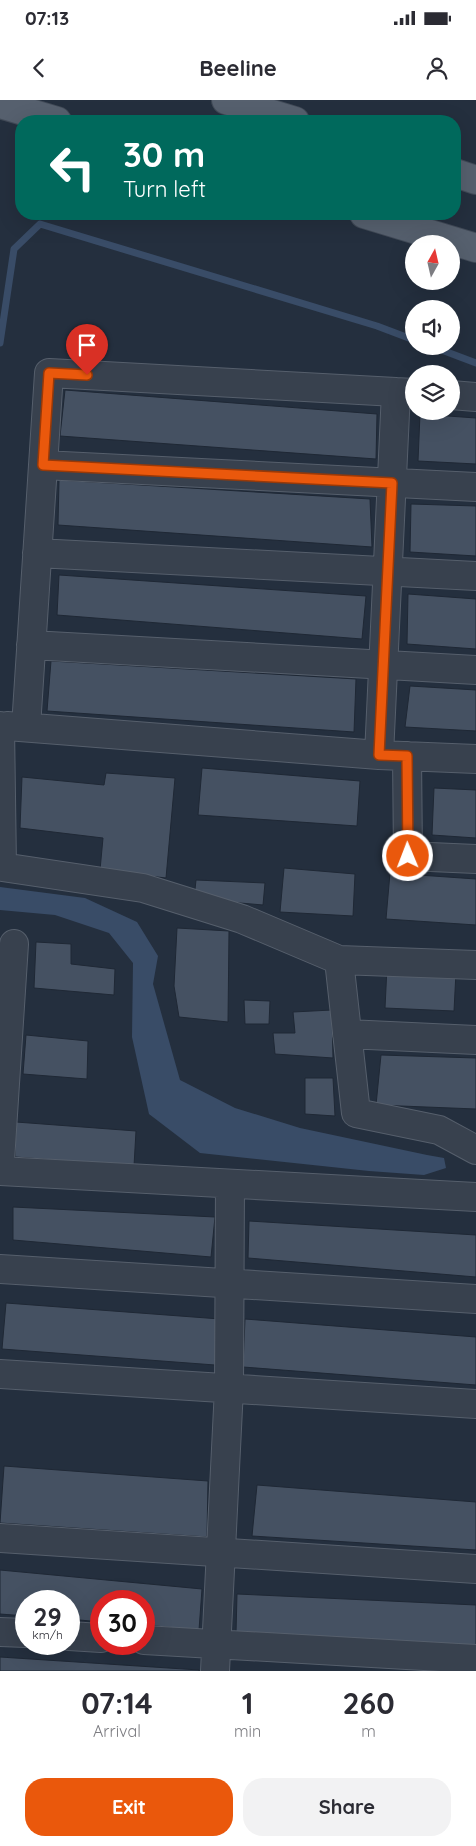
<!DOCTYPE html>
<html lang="en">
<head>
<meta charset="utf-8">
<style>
  :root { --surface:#fff; --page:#f2f2f3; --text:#2b2b33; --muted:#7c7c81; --accent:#ea580c }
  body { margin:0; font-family:Quicksand,sans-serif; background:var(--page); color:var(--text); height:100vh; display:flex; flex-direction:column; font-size:19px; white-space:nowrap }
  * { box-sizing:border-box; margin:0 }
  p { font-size:16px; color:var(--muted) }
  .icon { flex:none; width:28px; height:28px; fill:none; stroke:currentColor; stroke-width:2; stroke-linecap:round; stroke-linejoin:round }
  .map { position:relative; height:1571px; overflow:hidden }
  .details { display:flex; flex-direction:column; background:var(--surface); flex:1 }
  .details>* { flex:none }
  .top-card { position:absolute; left:15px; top:15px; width:446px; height:105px; border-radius:20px; box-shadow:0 5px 20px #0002; background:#00695c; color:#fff; overflow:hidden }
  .needle { width:32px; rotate:8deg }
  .tools { position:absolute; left:405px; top:135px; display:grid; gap:10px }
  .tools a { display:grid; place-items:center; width:55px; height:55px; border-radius:50%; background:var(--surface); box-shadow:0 5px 20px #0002; font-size:25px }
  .speed { position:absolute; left:15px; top:1490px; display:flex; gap:10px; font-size:25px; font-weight:700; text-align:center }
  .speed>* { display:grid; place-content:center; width:65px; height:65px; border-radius:50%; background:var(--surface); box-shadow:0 5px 20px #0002; line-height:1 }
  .speed small { font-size:12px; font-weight:400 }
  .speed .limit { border:8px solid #d22; background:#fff; color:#111 }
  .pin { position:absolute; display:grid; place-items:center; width:42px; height:42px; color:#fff; margin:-51px -21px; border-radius:50% 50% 50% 0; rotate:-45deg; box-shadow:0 0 5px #0007 }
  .pin .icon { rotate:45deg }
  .me { position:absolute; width:55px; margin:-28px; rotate:359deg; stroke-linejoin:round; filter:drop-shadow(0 0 4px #0008) }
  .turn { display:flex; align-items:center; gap:18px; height:105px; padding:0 25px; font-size:22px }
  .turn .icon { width:65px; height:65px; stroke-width:2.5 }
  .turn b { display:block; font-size:35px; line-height:42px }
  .eta { display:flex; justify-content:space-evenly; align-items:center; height:85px; text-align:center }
  .eta b { font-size:30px; font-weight:800; line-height:35px }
  .button { display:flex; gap:10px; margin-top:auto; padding:10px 25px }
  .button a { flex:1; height:58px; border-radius:20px; background:var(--accent); color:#fff; font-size:20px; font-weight:800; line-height:58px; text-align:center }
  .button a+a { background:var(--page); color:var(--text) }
  .status { display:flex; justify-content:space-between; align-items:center; height:35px; padding:0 25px; background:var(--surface); direction:ltr }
  .status svg { height:14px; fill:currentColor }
  header { display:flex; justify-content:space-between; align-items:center; height:65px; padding:0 25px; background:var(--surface); font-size:22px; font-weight:800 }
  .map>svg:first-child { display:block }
</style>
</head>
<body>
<div class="status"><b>07:13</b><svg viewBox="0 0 49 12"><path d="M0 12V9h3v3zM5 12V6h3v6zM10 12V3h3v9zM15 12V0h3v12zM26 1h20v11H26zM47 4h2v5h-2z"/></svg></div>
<header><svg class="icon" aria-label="back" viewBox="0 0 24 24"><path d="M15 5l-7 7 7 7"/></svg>Beeline<svg class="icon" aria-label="person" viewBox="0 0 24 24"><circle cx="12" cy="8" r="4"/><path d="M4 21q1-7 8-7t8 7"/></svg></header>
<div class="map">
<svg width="476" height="1571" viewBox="0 0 476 1571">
  <rect width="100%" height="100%" fill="#242f3e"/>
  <path fill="#394c67" d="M0 787 85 798 137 822 158 856 153 884 180 980 235 1008 300 1028 427 1055 444 1058 446 1068 424 1075 369 1071 200 1053 149 1014 132 937 133 863 109 833 55 815 0 810Z"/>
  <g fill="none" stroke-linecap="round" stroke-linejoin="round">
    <path stroke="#394c67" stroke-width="7" d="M0 243 14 149 40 124 377 226 414 240
      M431 246 476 263"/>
  </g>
  <path fill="#455162" stroke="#1f2835" d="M65 290 377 314 376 359 60 336Z
    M420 314 476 318V364L418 361Z
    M59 380 370 399 372 447 58 425Z
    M411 404 476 406V456L410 452Z
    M59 475 366 496 362 539 57 515Z
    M408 494 476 499V549L407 544Z
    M51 561 356 579 354 632 47 611Z
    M410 586 476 590V631L405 627Z
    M202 668 360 681 357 726 198 715Z
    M106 673 175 678 166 778 100 770 103 738 20 728 22 677 104 685Z
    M434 688 476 690V738L432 735Z
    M284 768 355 774 353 816 280 812Z
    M390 773 476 779V825L386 819Z
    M196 780 265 783 263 805 194 799Z
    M177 828 229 831 228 922 179 917 174 886Z
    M36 842 71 844V864L115 869 114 895 34 888Z
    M387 867 456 872 454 911 385 908Z
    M244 900 270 901 269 924H245Z
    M332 910 333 958 275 954 273 933H295L293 912Z
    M26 935 88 941 87 979 23 974Z
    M381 955 476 958V1009L376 1005Z
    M305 978H333L335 1016 305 1014Z
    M16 1022 136 1031 134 1066 15 1057Z
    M13 1107 215 1117 211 1157 13 1140Z
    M249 1121 476 1135V1177L248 1158Z
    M6 1203 220 1219 215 1265 2 1249Z
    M245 1219 476 1237V1285L243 1267Z
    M4 1366 208 1381 207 1437 0 1423Z
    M257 1385 476 1402V1450L252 1436Z
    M0 1470 202 1489 199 1530 144 1525V1501H101V1522L69 1519V1501H26V1516L0 1514Z
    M237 1494 476 1505V1546L236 1533Z
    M0 1557 199 1570V1571H0Z"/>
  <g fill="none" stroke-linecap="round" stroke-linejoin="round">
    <g stroke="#565f6c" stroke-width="30">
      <path id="minor" d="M451 295 476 297
        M43 365 476 387
        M37 453 476 476
        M31 545 476 570
        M0 626 2 767 143 788 242 819 339 860 356 1013 439 1030 476 1050
        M7 626 379 655 476 659
        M26 627 49 273 414 293
        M379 655 396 292
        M407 656 408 756 476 759
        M339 860 476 865
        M347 934 476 940
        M0 1061 14 844
        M0 1071 476 1097
        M0 1169 476 1199
        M0 1274 476 1304
        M0 1438 476 1469
        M0 1532 26 1533
        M69 1536 101 1538
        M144 1540 476 1559
        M215 1571 229 1288 230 1084"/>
    </g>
    <g stroke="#414a57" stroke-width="30">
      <path id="major" d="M226 0 295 21
        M0 4 57 21
        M455 73 476 80
        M364 114 476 148"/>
    </g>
    <use href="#minor" stroke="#38414e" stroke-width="28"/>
    <use href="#major" stroke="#56606e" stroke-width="28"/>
  </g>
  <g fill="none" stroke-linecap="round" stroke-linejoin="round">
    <g stroke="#983908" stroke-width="12">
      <path id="route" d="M87 275 49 273 43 365 392 383 379 655 407 656 408 756"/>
    </g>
    <use href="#route" stroke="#ea580c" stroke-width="9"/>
  </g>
</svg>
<div class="tools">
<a><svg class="needle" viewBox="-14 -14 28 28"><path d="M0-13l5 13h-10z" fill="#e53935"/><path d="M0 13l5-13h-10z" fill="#7c7c81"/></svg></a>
<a><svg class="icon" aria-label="sound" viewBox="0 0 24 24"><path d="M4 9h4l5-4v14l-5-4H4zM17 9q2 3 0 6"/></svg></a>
<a><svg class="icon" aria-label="layers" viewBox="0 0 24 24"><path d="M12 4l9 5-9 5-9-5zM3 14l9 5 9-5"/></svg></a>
</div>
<div class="speed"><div>29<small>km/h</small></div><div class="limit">30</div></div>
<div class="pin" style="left:87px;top:275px;background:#d93025"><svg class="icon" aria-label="arrive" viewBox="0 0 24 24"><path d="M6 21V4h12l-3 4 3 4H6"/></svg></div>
<svg class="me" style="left:408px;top:756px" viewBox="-20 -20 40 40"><circle r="17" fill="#ea580c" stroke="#fff" stroke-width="3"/><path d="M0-11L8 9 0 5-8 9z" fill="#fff"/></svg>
<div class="top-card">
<div class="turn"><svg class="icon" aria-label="left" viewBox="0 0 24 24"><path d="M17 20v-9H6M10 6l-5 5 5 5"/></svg><div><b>30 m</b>Turn left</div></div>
</div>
</div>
<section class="details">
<div class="eta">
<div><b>07:14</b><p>Arrival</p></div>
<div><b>1</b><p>min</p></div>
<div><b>260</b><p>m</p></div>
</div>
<div class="button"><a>Exit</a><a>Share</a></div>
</section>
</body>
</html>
